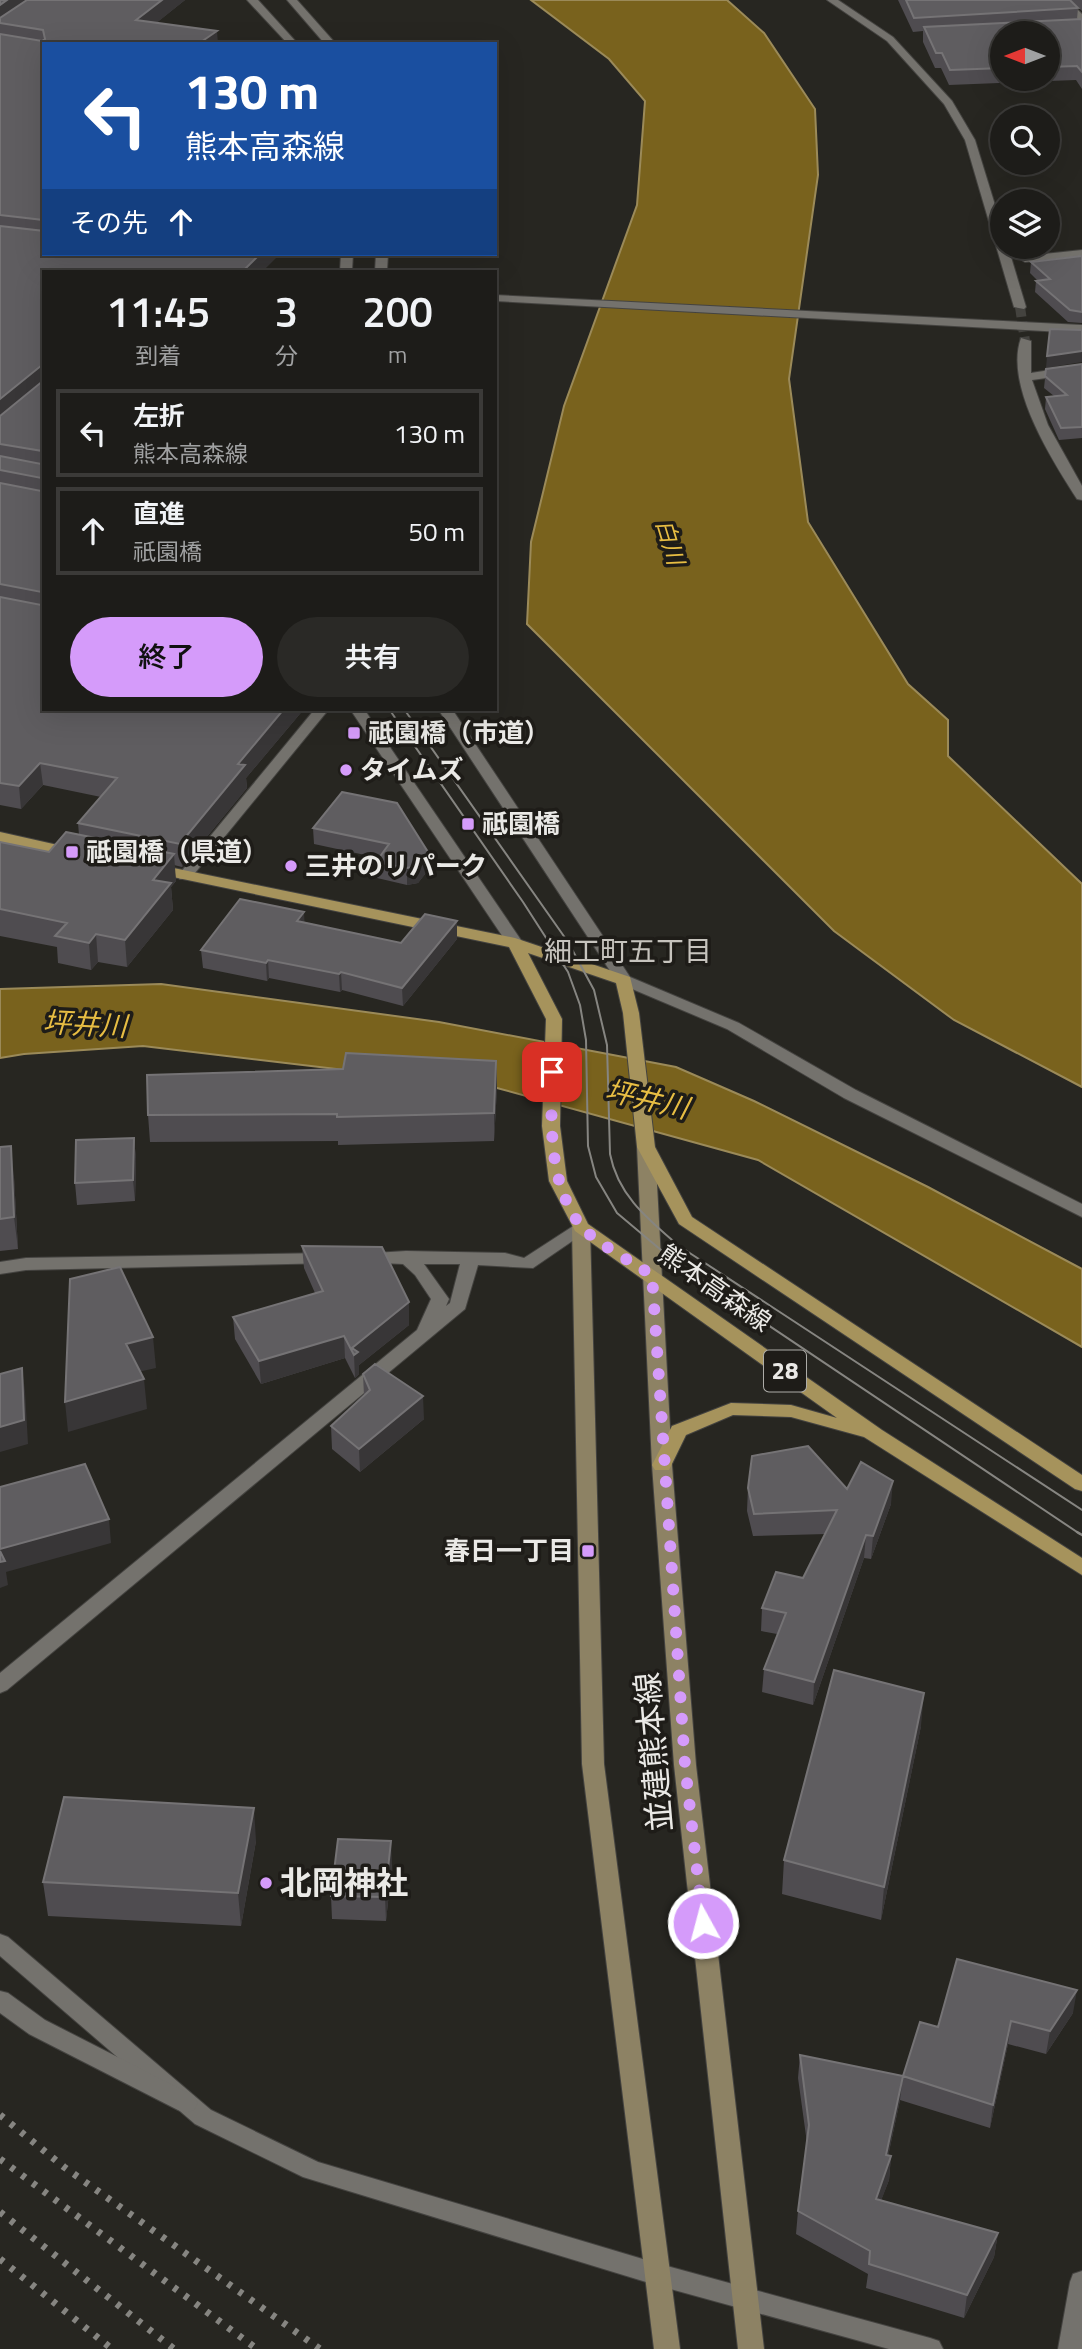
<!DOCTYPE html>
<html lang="ja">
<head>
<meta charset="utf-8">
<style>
  :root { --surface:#1d1c19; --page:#2a2926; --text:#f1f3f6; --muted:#a0a1a2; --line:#3b3a38; --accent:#d59bfa }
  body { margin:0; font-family:"Titillium Web","Noto Sans JP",sans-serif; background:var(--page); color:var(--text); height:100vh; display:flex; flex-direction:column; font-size:26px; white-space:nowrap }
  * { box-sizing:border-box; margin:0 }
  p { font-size:23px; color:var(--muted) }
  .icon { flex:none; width:38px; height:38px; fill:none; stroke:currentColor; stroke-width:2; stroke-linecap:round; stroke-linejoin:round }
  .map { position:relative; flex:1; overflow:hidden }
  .drawer { position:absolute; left:42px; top:270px; width:455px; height:441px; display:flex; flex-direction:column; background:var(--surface); border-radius:0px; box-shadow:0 7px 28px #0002,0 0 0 2px var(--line) }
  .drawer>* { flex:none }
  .top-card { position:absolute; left:42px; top:42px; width:455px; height:214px; border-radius:0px; box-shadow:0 7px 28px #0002,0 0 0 2px var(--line); background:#1a4fa0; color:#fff; overflow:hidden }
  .needle { width:46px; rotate:270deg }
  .controls { position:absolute; left:990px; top:21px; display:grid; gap:14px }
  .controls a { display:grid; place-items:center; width:70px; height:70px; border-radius:50%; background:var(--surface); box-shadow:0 7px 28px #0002,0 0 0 2px var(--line); font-size:35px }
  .pin { position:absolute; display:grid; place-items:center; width:60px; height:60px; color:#fff; margin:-30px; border-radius:14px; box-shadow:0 4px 10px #0006 }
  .me { position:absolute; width:77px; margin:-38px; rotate:353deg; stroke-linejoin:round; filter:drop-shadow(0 0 5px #0008) }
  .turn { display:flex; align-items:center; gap:24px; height:147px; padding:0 28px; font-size:32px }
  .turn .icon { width:91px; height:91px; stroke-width:2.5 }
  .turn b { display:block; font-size:49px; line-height:60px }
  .then { display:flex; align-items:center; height:66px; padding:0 28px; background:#0003; gap:14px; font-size:26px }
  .eta { display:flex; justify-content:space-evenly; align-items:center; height:119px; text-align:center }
  .eta b { font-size:42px; font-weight:600; line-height:49px }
  .primary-button { display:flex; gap:14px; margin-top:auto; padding:14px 28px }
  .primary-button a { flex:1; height:80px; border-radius:42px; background:var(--accent); color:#111; font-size:28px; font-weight:600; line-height:80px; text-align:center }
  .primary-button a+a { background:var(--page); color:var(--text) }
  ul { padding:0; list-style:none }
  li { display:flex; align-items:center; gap:21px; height:88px; margin:0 14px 10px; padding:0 14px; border:4px solid var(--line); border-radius:0px }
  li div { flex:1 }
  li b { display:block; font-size:26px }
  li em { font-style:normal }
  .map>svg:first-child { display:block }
</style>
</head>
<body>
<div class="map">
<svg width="1082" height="2349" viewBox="0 0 1082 2349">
  <rect width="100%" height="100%" fill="#272621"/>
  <path fill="#79621d" stroke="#9b8a59" stroke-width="2" d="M531 0H727L764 33 815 109 818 175 789 379 808 522 908 684 948 720V756L1082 884V1087L954 1020 834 931 527 624 531 542 564 406 637 205 645 101 609 59Z
    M161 984 439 1022 676 1067 754 1101 928 1187 1082 1269V1347L758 1160 497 1088 143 1046 24 1054 0 1058V989Z"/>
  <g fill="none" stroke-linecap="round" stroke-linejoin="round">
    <path stroke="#44433f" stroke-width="10" stroke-dasharray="10 5" stroke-linecap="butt" d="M1020 307 1025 341"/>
    <g stroke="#444340" stroke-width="2">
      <path id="service" d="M1082 250V256L1025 262 1020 259 1025 256Z"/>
    </g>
    <g stroke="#444340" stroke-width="2">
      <path id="minor" d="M827 0H838L893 37 952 101 975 140 1003 231V247H1008L1026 307 1024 309 1014 307 965 140 944 104 887 41Z
        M1058 0H1068L1082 14V23Z
        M1021 338 1031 341V373L1082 365V373L1032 380 1048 425 1082 486V500L1077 499C1052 460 1004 385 1021 338Z
        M315 709H329L190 879H180L177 876 180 873Z
        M581 1221 590 1227 587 1231 533 1268 478 1265 465 1309 7 1690 0 1693V1673L417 1330 431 1299 415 1275 403 1264 359 1262 356 1258 359 1254 406 1251 505 1253 524 1258ZM424 1264H460L450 1303 446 1306 449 1299Z
        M327 1253 336 1259 333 1263 26 1270 0 1274V1262L26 1258Z
        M0 1934 8 1937 211 2110 318 2162 656 2263 930 2338 939 2341 943 2349H889L656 2285 303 2177 195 2124 0 1956Z
        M1082 2271V2349H1058L1070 2282 1073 2274Z"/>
    </g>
    <g stroke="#444340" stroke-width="2">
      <path id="tertiary" d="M247 0H258L298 44H288Z
        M287 0H297L336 44H325Z
        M341 254H353L352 271H340Z
        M376 254H388L387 271H375Z
        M495 295 1082 325V333L495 301Z
        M350 709H364L523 943 521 946H509Z
        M438 709H452L630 977 739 1023 856 1090 1082 1204V1217L844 1098 727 1029 618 983Z
        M0 1991 8 1993 45 2020 194 2096 198 2103 194 2110 186 2113 178 2110 29 2034 0 2013Z"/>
    </g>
    <g stroke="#444340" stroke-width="2">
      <path id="secondary" d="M646 1142 655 1147 672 1465 696 1765 764 2349H738L674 1765 652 1465 637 1147Z
        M581 1221 590 1227 604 1764 680 2349H654L582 1764 572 1227Z"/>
    </g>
    <g stroke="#444340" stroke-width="2">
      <path id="primary" d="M0 832 80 850 83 853 75 858 0 842Z
        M154 864 515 938 630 977 639 1013 655 1147 692 1217 1082 1475V1491L1075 1489 679 1224 637 1147 623 1013 616 983 528 953 562 1019 560 1126 567 1181 588 1224 882 1430 1082 1558V1575L864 1437 791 1417 733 1415 686 1435 669 1470H655L652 1465 672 1426 731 1403 791 1405 837 1418 575 1231 549 1181 542 1126 546 1019 509 947 149 872 146 869 149 866Z"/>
    </g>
    <use href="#service" fill="#74726d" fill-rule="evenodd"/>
    <use href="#minor" fill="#74726d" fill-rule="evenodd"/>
    <use href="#tertiary" fill="#74726d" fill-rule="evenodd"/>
    <use href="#secondary" fill="#8d8264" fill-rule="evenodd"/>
    <use href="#primary" fill="#a6935c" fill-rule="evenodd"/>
    <path stroke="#868581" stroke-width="2" d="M389 709 523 902 568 972 580 1005 586 1040 588 1146 596 1177 617 1213 680 1266 1080 1534
      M404 709 568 942 594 990 607 1045 610 1154C618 1196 649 1220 679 1246L1082 1510"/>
    <path stroke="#868581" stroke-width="2.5" d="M1077 1532 1082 1535"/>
    <path stroke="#868581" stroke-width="7" stroke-dasharray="4.5 9" stroke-linecap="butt" d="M0 2115 64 2167 320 2349
      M0 2159 257 2349
      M0 2212 174 2349
      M0 2259 112 2349"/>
  </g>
  <path fill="#4f4c50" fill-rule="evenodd" d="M0 0H185L156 23 44 44V254H280L44 271V709H304L246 778 247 788 182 867 174 865 176 881 171 887 173 910 127 967 98 962 91 970 58 963 57 947 0 936V842L49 852 79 835 78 823 101 797 43 785 21 809 0 805Z
    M898 0H1070L1078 8 1077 19H1082V89L1076 80 949 85 941 68H935L923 42V31L913 32ZM1003 33H1048V79H1003Z
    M1071 0H1082V11Z
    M1082 256V323L1068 322 1035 292 1036 281H1038L1030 273 1031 262Z
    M1082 364V438L1059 440 1045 409 1046 397 1054 396 1044 388 1046 369Z
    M313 828 428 852 429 869 418 883 407 885 377 878 376 862 379 858 314 844Z
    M304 922 401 943 457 939 403 1006 342 990 340 992 269 978 267 981 203 968 201 950Z
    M496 1061 497 1088 494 1141 338 1145V1141L150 1142 148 1115 343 1069Z
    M134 1138 136 1159 135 1201 77 1205 75 1183Z
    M0 1147 14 1177 18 1249 0 1251Z
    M302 1246 409 1325 359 1365V1374L355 1378 345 1358 261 1384 235 1339 233 1317 315 1293 304 1268Z
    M363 1374 424 1419 360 1472 332 1449 331 1426 364 1396Z
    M748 1488 847 1489 891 1504 871 1559 864 1558 813 1705 762 1692 764 1669 777 1634 761 1631 762 1608 803 1578 826 1534 753 1536 747 1511Z
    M921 1726 881 1920 782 1894 784 1860Z
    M256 1841 241 1926 48 1916 43 1882Z
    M392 1864 386 1921 332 1919 331 1896Z
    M1073 2013 1046 2054 1008 2044 990 2128 900 2100 888 2156H891L889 2180 881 2200 998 2233 994 2257 964 2318 866 2288 868 2274 796 2234 798 2211 807 2143 798 2078 800 2055 903 2076 938 2027Z"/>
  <path fill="#383637" d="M7 0H34L0 23V5Z
    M162 0H185L138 38 136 20Z
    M217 31 218 44H198Z
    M260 254H280L263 271H243Z
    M1082 351V362L1046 368 1047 356Z
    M42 365 44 381 0 421V399Z
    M284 709H304L246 778 247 788 182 867 180 844 238 764Z
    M40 763 43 785 21 809 19 786Z
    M428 852 429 869 418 883 407 885V868Z
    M174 854 176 881 171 887 173 910 127 967 125 940 153 880Z
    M304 912 305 930 297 921Z
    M457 921V939L403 1006 402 988Z
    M96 934 98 962 91 970 89 943Z
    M268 960 269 978 267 981 266 963Z
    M341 972 342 990 340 992 339 974Z
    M496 1061 497 1088 494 1141V1113Z
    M134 1138 136 1159 135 1201 133 1180Z
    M11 1146 14 1177 18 1249 14 1217Z
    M409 1302V1325L359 1365V1374L355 1378 354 1355 352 1348Z
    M344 1336 345 1358 261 1384 259 1361Z
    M153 1337 156 1368 129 1374 126 1344Z
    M22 1368 25 1391 28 1444 0 1452V1427Z
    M144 1379 147 1409 68 1432 65 1402Z
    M423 1396 424 1419 360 1472 359 1449Z
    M893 1481 891 1504 871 1559 873 1536Z
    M109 1519 111 1543 6 1572 8 1585 0 1588V1549Z
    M866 1535 864 1558 813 1705 814 1682Z
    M924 1693 921 1726 881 1920 884 1887Z
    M254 1808 256 1841 241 1926 238 1893Z
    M391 1841 392 1864 386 1921 385 1897Z
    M1077 1990 1073 2013 1046 2054 1050 2031Z
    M1011 2021 1008 2044 990 2128 993 2105Z
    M903 2076 900 2100 884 2176 891 2156 889 2180 873 2222 876 2199Z
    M998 2233 994 2257 964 2318 967 2295Z"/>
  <path fill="#5f5d60" stroke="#757375" stroke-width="2" d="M0 0H7L0 5Z
    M27 0H162L136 20 217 31 198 44H44V230L43 220 0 215V34L42 41 45 39 43 30 0 23V18Z
    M906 0H1070L1078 8 914 18Z
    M1082 19V72L1077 66 1048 67V33H1003V68L950 70 942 53H936L924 27Z
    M0 226 44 231V254H260L243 271H44V367L42 365 0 399Z
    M1082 256V312L1070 310 1036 281 1050 279 1031 262Z
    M1050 329 1082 330V351L1047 356Z
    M1082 364V427L1061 428 1046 397 1067 395 1045 376 1046 369Z
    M44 380V457L42 451 0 444V416Z
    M0 456 41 464 44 462V484L42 478 0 470Z
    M0 483 41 491 44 489V599L42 592 0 584Z
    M0 597 41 605 44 603V709H284L238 764 245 765 180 844 78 823 117 778 40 763 19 786 0 783Z
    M342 792 397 803 428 852 417 866 407 868 376 862 389 844 313 828Z
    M66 832 174 854 153 880 171 883 125 940 96 934 89 943 55 936 67 923 0 909V842L49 852Z
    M240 899 304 912 297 921 401 943 425 914 457 921 402 988 341 972 339 974 268 960 266 963 201 950Z
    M346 1053 496 1061 494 1113 337 1117V1114L148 1115 147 1075 343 1069Z
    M134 1138 133 1180 75 1183 76 1140Z
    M11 1146 14 1217 0 1219V1147Z
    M302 1246 382 1247 409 1302 352 1348 358 1352 354 1355 344 1336 259 1361 233 1317 323 1291Z
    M120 1267 153 1337 126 1344 144 1379 65 1402 70 1279Z
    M375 1364 423 1396 359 1449 331 1426 370 1390 363 1374Z
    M22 1368 24 1420 0 1427V1374Z
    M808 1446 847 1489 861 1462 893 1481 873 1536 866 1535 814 1682 764 1669 786 1613 762 1608 776 1572 803 1578 837 1510 754 1514 748 1488 752 1456Z
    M85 1464 109 1519 0 1549V1487Z
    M0 1551 5 1561 0 1562Z
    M834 1670 924 1693 884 1887 784 1860Z
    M64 1797 254 1808 238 1893 43 1882Z
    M338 1839 391 1841 385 1897 331 1896Z
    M957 1959 1077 1990 1050 2031 1011 2021 993 2105 903 2076 920 2022 938 2027Z
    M800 2055 903 2076 886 2155 891 2156 876 2199 998 2233 967 2295 869 2264 870 2251 798 2211 809 2125Z"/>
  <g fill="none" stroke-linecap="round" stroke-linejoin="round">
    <path stroke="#d59bfa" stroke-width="12" stroke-dasharray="0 21.6" d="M552 1072C551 1124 548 1181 580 1225 590 1239 635 1264 652 1275L685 1765 703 1923"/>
  </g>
  <g fill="#d59bfa" stroke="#1e1c18" stroke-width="2.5">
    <rect x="347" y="726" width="14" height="14" rx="3.5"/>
    <circle cx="346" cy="770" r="7"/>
    <rect x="461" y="817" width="14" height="14" rx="3.5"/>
    <rect x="65" y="845" width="14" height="14" rx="3.5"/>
    <circle cx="291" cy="866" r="7"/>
    <rect x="581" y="1544" width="14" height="14" rx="3.5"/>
    <circle cx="266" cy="1883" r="7"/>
  </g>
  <g text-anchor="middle" stroke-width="7" stroke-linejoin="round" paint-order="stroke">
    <g font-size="23" font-style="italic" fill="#e7bd43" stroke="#1e1c18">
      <text transform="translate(670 542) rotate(73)" y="8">白川</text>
    </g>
    <rect fill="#1e1c18" stroke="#adaca8" stroke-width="2" x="764" y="1350.5" width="42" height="41" rx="5"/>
    <g font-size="24" font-weight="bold" fill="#eae9e6">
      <text x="785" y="1379">28</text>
    </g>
    <g font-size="26" font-weight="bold" fill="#eae9e6" stroke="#1e1c18" text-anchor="start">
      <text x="368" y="742">祗園橋（市道）</text>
      <text x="360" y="779">タイムズ</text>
      <text x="482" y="833">祗園橋</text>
      <text x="86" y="861">祗園橋（県道）</text>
      <text x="305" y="875">三井のリパーク</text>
      <text x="574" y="1560" text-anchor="end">春日一丁目</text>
    </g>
    <g font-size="26" fill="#eae9e6" stroke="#1e1c18">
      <text transform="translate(715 1288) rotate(35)" y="9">熊本高森線</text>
    </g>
    <g font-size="28" fill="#c6c3bd" stroke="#1e1c18">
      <text x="628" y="961">細工町五丁目</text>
    </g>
    <g font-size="28" font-style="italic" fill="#e7bd43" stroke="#1e1c18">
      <text transform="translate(85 1024) rotate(3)" y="10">坪井川</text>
      <text transform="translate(647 1099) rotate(13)" y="10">坪井川</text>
    </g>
    <g font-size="32" fill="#eae9e6" stroke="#1e1c18">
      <text transform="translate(654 1752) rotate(-95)" y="11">並建熊本線</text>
    </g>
    <g font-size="32" font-weight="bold" fill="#eae9e6" stroke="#1e1c18" text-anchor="start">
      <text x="280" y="1894">北岡神社</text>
    </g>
  </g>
</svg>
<div class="controls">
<a><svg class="needle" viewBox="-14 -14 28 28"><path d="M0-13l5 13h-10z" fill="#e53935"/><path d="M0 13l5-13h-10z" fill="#a0a1a2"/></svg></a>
<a><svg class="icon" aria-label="search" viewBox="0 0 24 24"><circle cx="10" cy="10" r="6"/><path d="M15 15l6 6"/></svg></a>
<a><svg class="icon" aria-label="layers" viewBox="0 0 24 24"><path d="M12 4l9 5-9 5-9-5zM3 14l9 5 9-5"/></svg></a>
</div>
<div class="pin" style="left:552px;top:1072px;background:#d93025"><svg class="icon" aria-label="arrive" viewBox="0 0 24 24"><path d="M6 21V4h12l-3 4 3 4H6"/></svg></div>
<svg class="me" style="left:703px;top:1923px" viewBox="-20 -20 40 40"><circle r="17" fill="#d59bfa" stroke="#fff" stroke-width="3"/><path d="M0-11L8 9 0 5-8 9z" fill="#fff"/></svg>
<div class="top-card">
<div class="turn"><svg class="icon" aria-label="left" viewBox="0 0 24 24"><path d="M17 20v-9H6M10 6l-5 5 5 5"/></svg><div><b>130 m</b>熊本高森線</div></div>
<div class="then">その先<svg class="icon" aria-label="ahead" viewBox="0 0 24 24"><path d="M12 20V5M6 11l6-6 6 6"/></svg></div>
</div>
<section class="drawer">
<div class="eta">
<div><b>11:45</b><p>到着</p></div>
<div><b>3</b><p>分</p></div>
<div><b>200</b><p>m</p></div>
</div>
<ul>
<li><svg class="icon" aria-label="left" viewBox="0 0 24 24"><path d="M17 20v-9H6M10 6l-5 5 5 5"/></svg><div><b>左折</b><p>熊本高森線</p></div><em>130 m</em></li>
<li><svg class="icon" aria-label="ahead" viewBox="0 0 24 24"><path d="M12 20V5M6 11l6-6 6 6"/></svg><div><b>直進</b><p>祇園橋</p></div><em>50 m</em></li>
</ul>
<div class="primary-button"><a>終了</a><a>共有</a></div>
</section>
</div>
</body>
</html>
